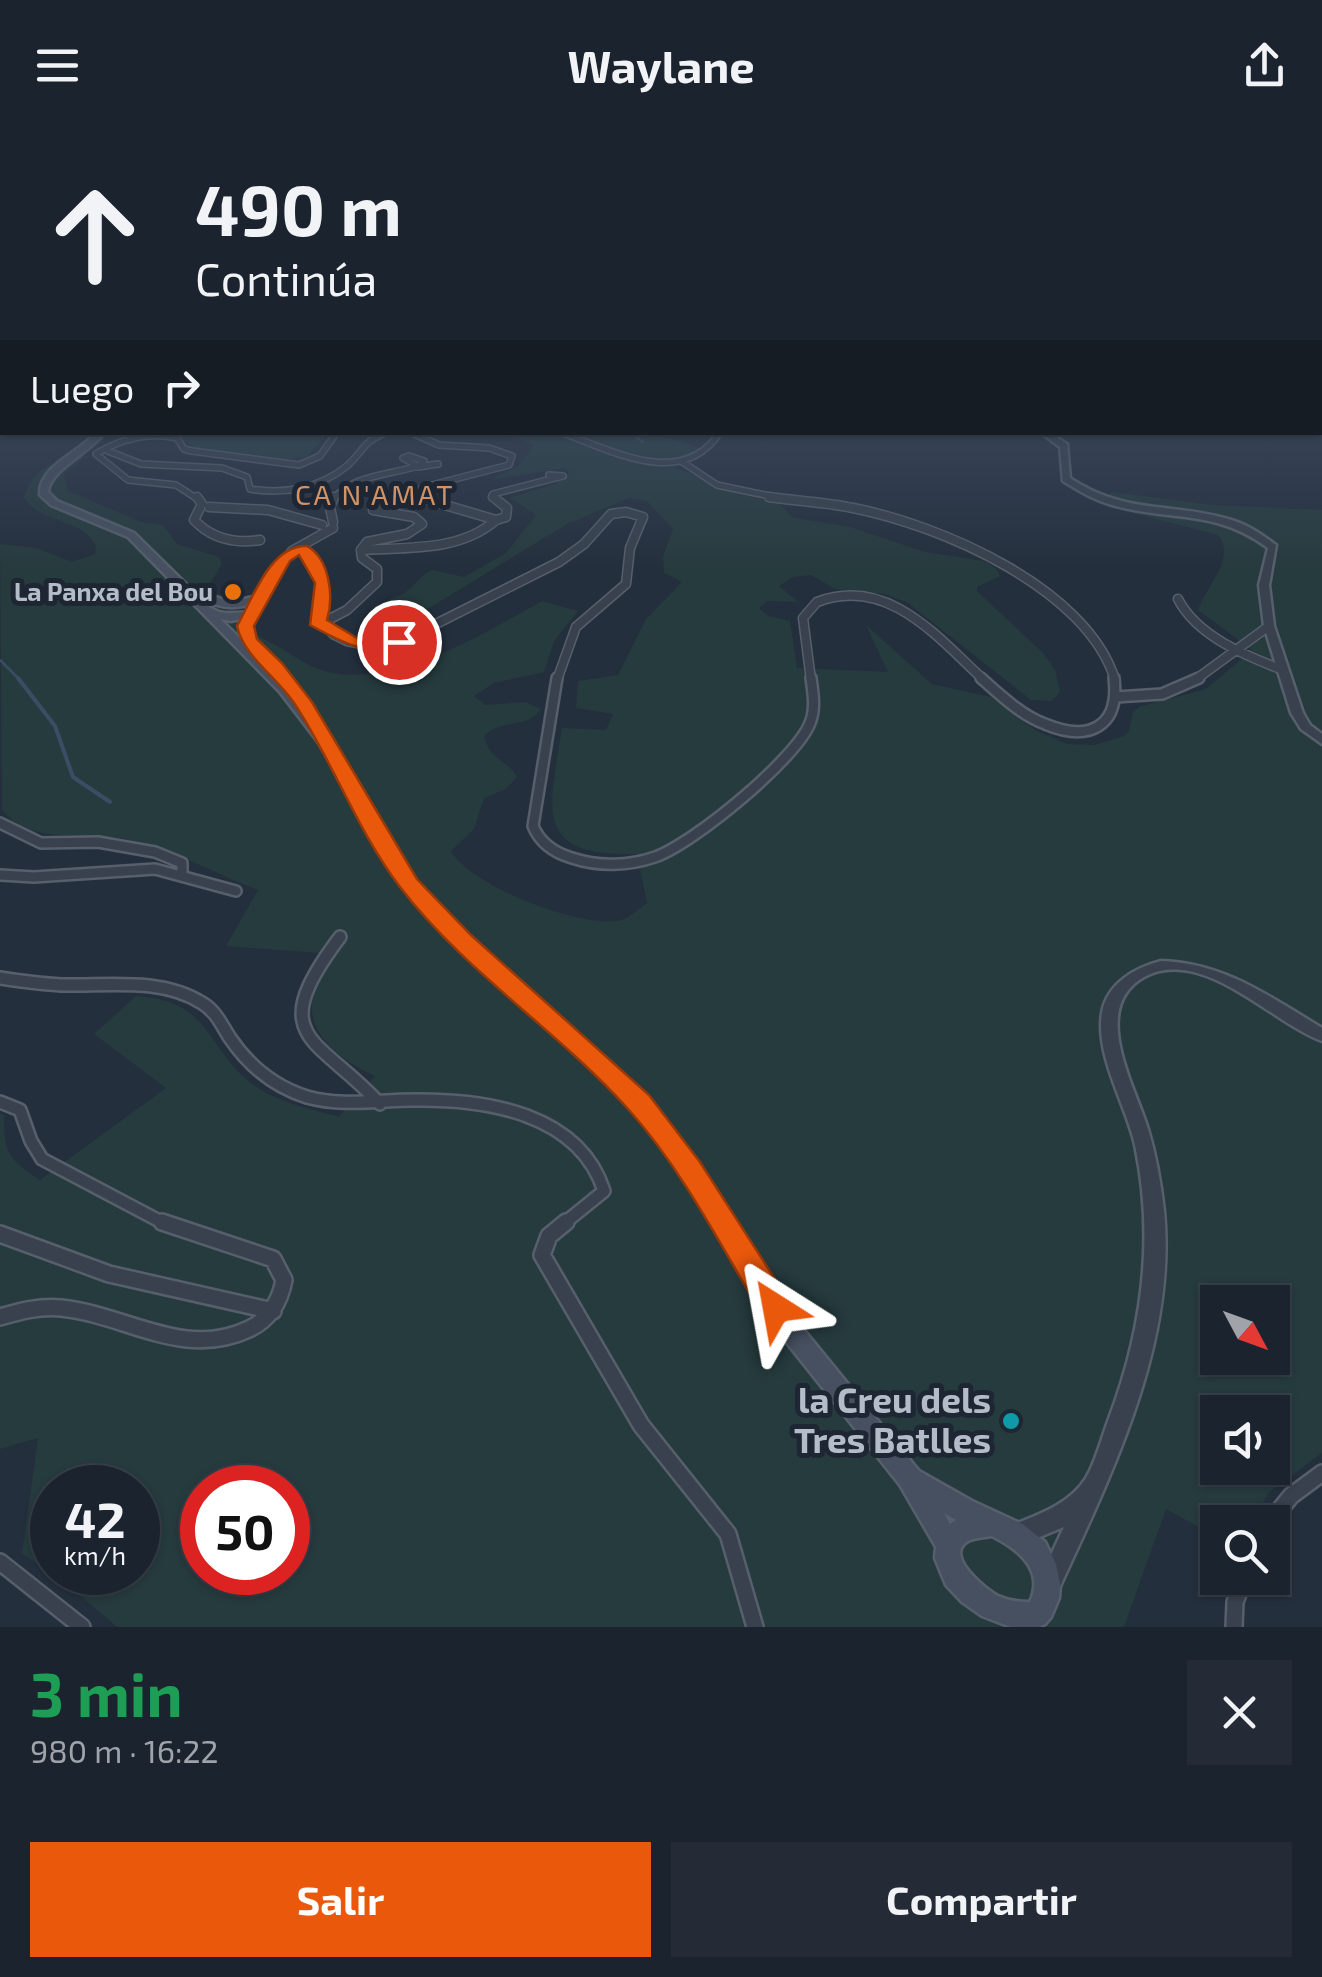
<!DOCTYPE html>
<html lang="es">
<head>
<meta charset="utf-8">
<style>
  :root { --surface:#1b232e; --page:#242b36; --text:#f1f3f6; --muted:#a0a4aa; --line:#39404a; --accent:#ea580c }
  body { margin:0; font-family:"Exo 2",sans-serif; background:var(--page); color:var(--text); height:100vh; display:flex; flex-direction:column; font-size:38px; white-space:nowrap }
  * { box-sizing:border-box; margin:0 }
  p { font-size:32px; color:var(--muted) }
  .icon { flex:none; width:55px; height:55px; fill:none; stroke:currentColor; stroke-width:2; stroke-linecap:round; stroke-linejoin:round }
  .map { position:relative; height:1497px; overflow:hidden }
  .details { display:flex; flex-direction:column; background:var(--surface); flex:1 }
  .details>* { flex:none }
  .top-card { position:absolute; left:0px; top:0px; width:1322px; height:305px; box-shadow:0 2px 8px #0004,0 0 0 2px var(--line); background:#1b232e; color:var(--text); overflow:hidden }
  .needle { width:65px; rotate:131deg }
  .fabs { position:absolute; left:1200px; top:1155px; display:grid; gap:20px }
  .fabs a { display:grid; place-items:center; width:90px; height:90px; border-radius:0px; background:var(--surface); box-shadow:0 2px 8px #0004,0 0 0 2px var(--line); font-size:50px }
  .speed { position:absolute; left:30px; top:1335px; display:flex; gap:20px; font-size:50px; font-weight:700; text-align:center }
  .speed>* { display:grid; place-content:center; width:130px; height:130px; border-radius:50%; background:var(--surface); box-shadow:0 2px 8px #0004,0 0 0 2px var(--line); line-height:1 }
  .speed small { font-size:25px; font-weight:400 }
  .speed .limit { border:15px solid #d22; background:#fff; color:#111 }
  .pin { position:absolute; display:grid; place-items:center; width:85px; height:85px; color:#fff; margin:-42px; border:5px solid #fff; border-radius:50%; box-shadow:0 2px 10px #0007 }
  .me { position:absolute; width:110px; margin:-55px; rotate:326deg; stroke-linejoin:round; filter:drop-shadow(0 0 8px #0008) }
  .turn { display:flex; align-items:center; gap:35px; height:210px; padding:0 30px; font-size:45px }
  .turn .icon { width:130px; height:130px; stroke-width:2.5 }
  .turn b { display:block; font-size:70px; line-height:85px }
  .then { display:flex; align-items:center; height:95px; padding:0 30px; background:#0003; gap:20px; font-size:38px }
  .round { display:grid; place-items:center; flex:none; width:105px; height:105px; border-radius:0px; background:var(--page) }
  .summary { display:flex; align-items:center; justify-content:space-between; height:170px; padding:0 30px }
  h1 { font-size:60px; font-weight:700; line-height:75px; color:#1e9e55 }
  .cta { display:flex; gap:20px; margin-top:auto; padding:20px 30px }
  .cta a { flex:1; height:115px; border-radius:0px; background:var(--accent); color:#fff; font-size:40px; font-weight:700; line-height:115px; text-align:center }
  .cta a+a { background:var(--page); color:var(--text) }
  header { display:flex; justify-content:space-between; align-items:center; height:130px; padding:0 30px; background:var(--surface); font-size:45px; font-weight:700 }
  .map>svg:first-child { display:block }
</style>
</head>
<body>
<header><svg class="icon" aria-label="menu" viewBox="0 0 24 24"><path d="M4 6h16M4 12h16M4 18h16"/></svg>Waylane<svg class="icon" aria-label="share" viewBox="0 0 24 24"><path d="M12 15V3M7 8l5-5 5 5M5 13v7h14v-7"/></svg></header>
<div class="map">
<svg width="1322" height="1497" viewBox="0 0 1322 1497">
  <rect width="100%" height="100%" fill="#242f3d"/>
  <path fill="#263b3e" fill-rule="evenodd" d="M164 303H328L307 326 286 330 197 319 174 304Z
    M456 303H655L703 319 672 331 675 337 742 365 777 372 794 388 850 397 925 422 984 431 996 438 1000 446 977 457V461L1044 524 1055 540 1060 562 1052 571 1031 570 908 473 885 464 835 459 811 445 793 447 779 456 798 472 767 471 759 478 768 486 790 491 797 538 888 542 866 495 932 554 991 567 1035 600 1067 614 1094 615 1124 606 1129 601 1133 582 1139 577 1206 559 1252 520 1198 480C1206 456 1237 428 1218 405L1121 380 1099 371 1112 362 1213 375 1322 380V1323L1269 1362 1252 1392H1218L1217 1407 1166 1379 1124 1497H117L61 1449 22 1424 38 1308 0 1319V984L4 985C4 1023 8 1029 40 1050L166 958 94 904 136 866C208 871 203 909 245 948 270 971 307 978 339 987L375 946C343 931 300 903 315 861 320 848 328 836 333 824L226 816 258 760C210 742 163 713 112 707 74 703 30 713 2 680L0 414 36 418 72 432 95 424 96 416C81 387 43 395 24 368 34 335 55 330 87 326L64 344 68 361 141 392 163 395 177 414 219 427 222 434 209 455C215 477 249 501 269 512 287 520 306 536 324 541 393 560 485 503 542 471L578 481 554 511 544 542 494 553 474 566 485 575 525 572 541 579C528 599 500 589 484 606 491 633 507 628 517 647L506 659 484 668 474 699 451 721C471 756 583 800 621 790 629 788 640 778 647 773L637 724C530 727 550 677 562 598L606 600 613 584 576 578 578 551 618 545 646 489 682 452 664 443 663 426 673 399 647 371 629 368 567 394 416 486 384 500 374 501 363 494 374 476 405 463 426 443 433 440 464 447 506 423 536 385 510 368 555 354 570 342 564 338 490 350 517 337 535 315 516 308ZM1218 1172H1272V1228H1218ZM1218 1282H1272V1338H1218ZM52 1358H138V1442H52ZM202 1358H288V1442H202Z"/>
  <g fill="none" stroke-linecap="round" stroke-linejoin="round">
    <path stroke="#3a4d65" stroke-width="2.5" d="M628 302 643 312
      M0 530 20 550"/>
    <path stroke="#3a4d65" stroke-width="4" d="M18 548 55 596 73 647 110 672"/>
    <g stroke="#565f6b" stroke-width="8">
      <path id="minor-far4" d="M410 302 439 315 489 318 512 326 509 335 424 357 415 362 420 370
        M561 302C612 321 683 360 720 302
        M108 321 141 334 222 338 247 347 250 359C284 365 320 358 347 336 366 319 361 312 388 302
        M409 326 424 331 418 336 403 328Z
        M681 331 717 355 789 370
        M418 337 438 334
        M199 370 176 355 128 350 96 324C121 309 148 302 177 308L184 319 192 321 299 335 320 326 337 302
        M333 370C351 345 390 345 418 336
        M496 370 493 364 563 346 549 345"/>
    </g>
    <g stroke="#565f6b" stroke-width="11">
      <path id="minor-far3" d="M197 367 202 374
        M493 367 507 378 506 387 496 390
        M769 367C797 371 825 372 853 378 940 395 1087 458 1115 550
        M209 377 268 380 322 395
        M200 378 194 390C212 409 234 414 260 410
        M333 392 330 377 334 367
        M361 420 367 412 407 404 422 394 414 387 373 380 384 377 391 382
        M307 421 323 453 321 487 316 491 324 492 333 504 347 511 367 515 404 510 559 432 584 414 611 384 626 382 643 387 630 418 626 454 576 497 557 550
        M258 467 292 421 333 398
        M1178 469C1197 506 1246 526 1283 540
        M324 492 347 480 377 452V439L362 428 361 420C406 417 460 422 496 390L418 367
        M811 550 803 488 817 472C888 445 938 508 984 550
        M1195 550 1269 496"/>
    </g>
    <g stroke="#565f6b" stroke-width="14">
      <path id="minor-far2" d="M557 548 533 696C540 713 555 723 572 728 599 737 629 736 655 727 693 714 796 629 810 593 816 579 813 563 811 548
        M981 548C1000 565 1021 585 1045 594 1088 612 1120 598 1114 548
        M1116 567 1162 564 1199 548
        M0 693 41 713 98 712 155 722 182 733V743
        M0 745 34 747 155 739 236 761"/>
    </g>
    <g stroke="#565f6b" stroke-width="16">
      <path id="minor-far1" d="M340 807C263 909 317 906 380 974
        M0 848C20 851 40 854 61 855 107 856 161 847 202 873 216 881 222 896 230 908 249 936 275 957 307 967 343 977 377 970 413 970 486 969 579 983 604 1061L562 1095
        M0 972 20 980 31 1011 42 1029 167 1095"/>
    </g>
    <g stroke="#565f6b" stroke-width="20">
      <path id="minor" d="M566 1092 549 1106 542 1125 641 1295 728 1404 755 1497
        M0 1104 109 1144 273 1181
        M0 1187C21 1181 39 1176 61 1178 128 1185 183 1230 249 1199 270 1189 280 1171 284 1150L273 1129 162 1092
        M1270 1392 1291 1366 1322 1343
        M0 1432 82 1497
        M1234 1497 1235 1472 1244 1448"/>
    </g>
    <g stroke="#565f6b" stroke-width="5">
      <path id="tertiary" d="M1040 302H1049L1067 314 1070 348C1126 385 1169 372 1228 389 1247 394 1261 404 1276 415L1269 455 1274 496 1303 583 1310 595 1322 604V614L1301 599 1291 583 1264 496 1259 455 1268 418C1214 378 1171 392 1112 375 1094 370 1079 361 1063 351L1060 317Z
        M1161 831C1224 833 1269 866 1322 898V911C1272 893 1202 815 1144 847 1089 878 1135 956 1148 999 1156 1025 1161 1054 1164 1081 1177 1214 1111 1345 1057 1463L1049 1467 1041 1463 1037 1455 1064 1397 1018 1416 1010 1412 1006 1404 1010 1396C1037 1385 1069 1375 1086 1348 1096 1331 1101 1310 1108 1291 1142 1202 1155 1110 1135 1015 1126 975 1095 925 1102 883 1107 853 1135 838 1161 831Z"/>
    </g>
    <g stroke="#565f6b" stroke-width="5">
      <path id="secondary" d="M96 302H105C89 324 50 339 48 362L57 371 134 403 198 466 203 463 231 472 262 465V469C239 481 223 479 200 469 220 489 229 482 254 482V486L231 491 220 489C259 527 297 564 329 608 368 662 393 725 435 777L618 939 673 1000 799 1194 919 1341 972 1371 1024 1395 1045 1412 1056 1434 1060 1454 1059 1468 1051 1487 1045 1494 1039 1497H1011L982 1486 962 1472 946 1455 935 1428 936 1417 900 1355 783 1208 659 1010 606 949 425 783 400 753 319 613 280 562 128 407 51 375 40 365C38 336 80 323 96 302ZM944 1383 956 1390 950 1394ZM992 1406C1018 1419 1045 1440 1030 1472 1018 1472 1009 1471 998 1466 985 1459 943 1425 968 1411 974 1408 985 1407 992 1406Z"/>
    </g>
    <use href="#minor-far4" stroke="#38414d" stroke-width="5"/>
    <use href="#minor-far3" stroke="#38414d" stroke-width="8"/>
    <use href="#minor-far2" stroke="#38414d" stroke-width="9"/>
    <use href="#minor-far1" stroke="#38414d" stroke-width="11"/>
    <use href="#minor" stroke="#38414d" stroke-width="15"/>
    <use href="#tertiary" fill="#38414d" fill-rule="evenodd"/>
    <use href="#secondary" fill="#465060" fill-rule="evenodd"/>
  </g>
  <linearGradient id="sky" x2="0" y2="1"><stop stop-color="#141a22"/><stop offset="0.53" stop-color="#3f4d62"/><stop offset="1" stop-color="#3f4d62" stop-opacity="0"/></linearGradient>
  <rect width="1322" height="440" fill="url(#sky)"/>
  <path fill="#ea580c" stroke="#983908" stroke-width="2.5" d="M307 416C330 429 334 467 327 490L357 508 399 507 408 512C379 533 337 510 310 495L315 453 299 425 290 431 254 496 257 509 282 533 312 572 417 749 471 805 649 965 700 1032 787 1168 792 1178 787 1188 776 1192 764 1188C722 1118 683 1040 628 979 557 900 464 841 400 757 359 704 332 630 294 573 277 547 243 526 237 496 253 468 270 415 307 416Z"/>
  <circle fill="#e8710a" stroke="#1d2632" stroke-width="4" cx="233" cy="462" r="10"/>
  <circle fill="#0f9aa8" stroke="#1d2632" stroke-width="4" cx="1011" cy="1291" r="10"/>
  <g text-anchor="middle" stroke-width="10" stroke-linejoin="round" paint-order="stroke">
    <g font-size="25" font-weight="bold" fill="#b4bcc8" stroke="#1d2632" text-anchor="end">
      <text x="213" y="471">La Panxa del Bou</text>
    </g>
    <g font-size="28" letter-spacing="2.5" fill="#d29265" stroke="#1d2632">
      <text x="375" y="375">CA N'AMAT</text>
    </g>
    <g font-size="35" font-weight="bold" fill="#b4bcc8" stroke="#1d2632" text-anchor="end">
      <text x="991" y="1283">la Creu dels<tspan x="991" dy="40">Tres Batlles</tspan></text>
    </g>
  </g>
</svg>
<div class="fabs">
<a><svg class="needle" viewBox="-14 -14 28 28"><path d="M0-13l5 13h-10z" fill="#e53935"/><path d="M0 13l5-13h-10z" fill="#a0a4aa"/></svg></a>
<a><svg class="icon" aria-label="sound" viewBox="0 0 24 24"><path d="M4 9h4l5-4v14l-5-4H4zM17 9q2 3 0 6"/></svg></a>
<a><svg class="icon" aria-label="search" viewBox="0 0 24 24"><circle cx="10" cy="10" r="6"/><path d="M15 15l6 6"/></svg></a>
</div>
<div class="speed"><div>42<small>km/h</small></div><div class="limit">50</div></div>
<div class="pin" style="left:399px;top:512px;background:#d93025"><svg class="icon" aria-label="arrive" viewBox="0 0 24 24"><path d="M6 21V4h12l-3 4 3 4H6"/></svg></div>
<svg class="me" style="left:776px;top:1178px" viewBox="-20 -20 40 40"><path d="M0-17L14 15 0 8-14 15z" fill="#ea580c" stroke="#fff" stroke-width="4"/></svg>
<div class="top-card">
<div class="turn"><svg class="icon" aria-label="ahead" viewBox="0 0 24 24"><path d="M12 20V5M6 11l6-6 6 6"/></svg><div><b>490 m</b>Continúa</div></div>
<div class="then">Luego<svg class="icon" aria-label="right" viewBox="0 0 24 24"><path d="M7 20v-9h11M14 6l5 5-5 5"/></svg></div>
</div>
</div>
<section class="details">
<div class="summary"><div><h1>3 min</h1><p>980 m · 16:22</p></div><a class="round"><svg class="icon" aria-label="close" viewBox="0 0 24 24"><path d="M6 6l12 12M18 6L6 18"/></svg></a></div>
<div class="cta"><a>Salir</a><a>Compartir</a></div>
</section>
</body>
</html>
